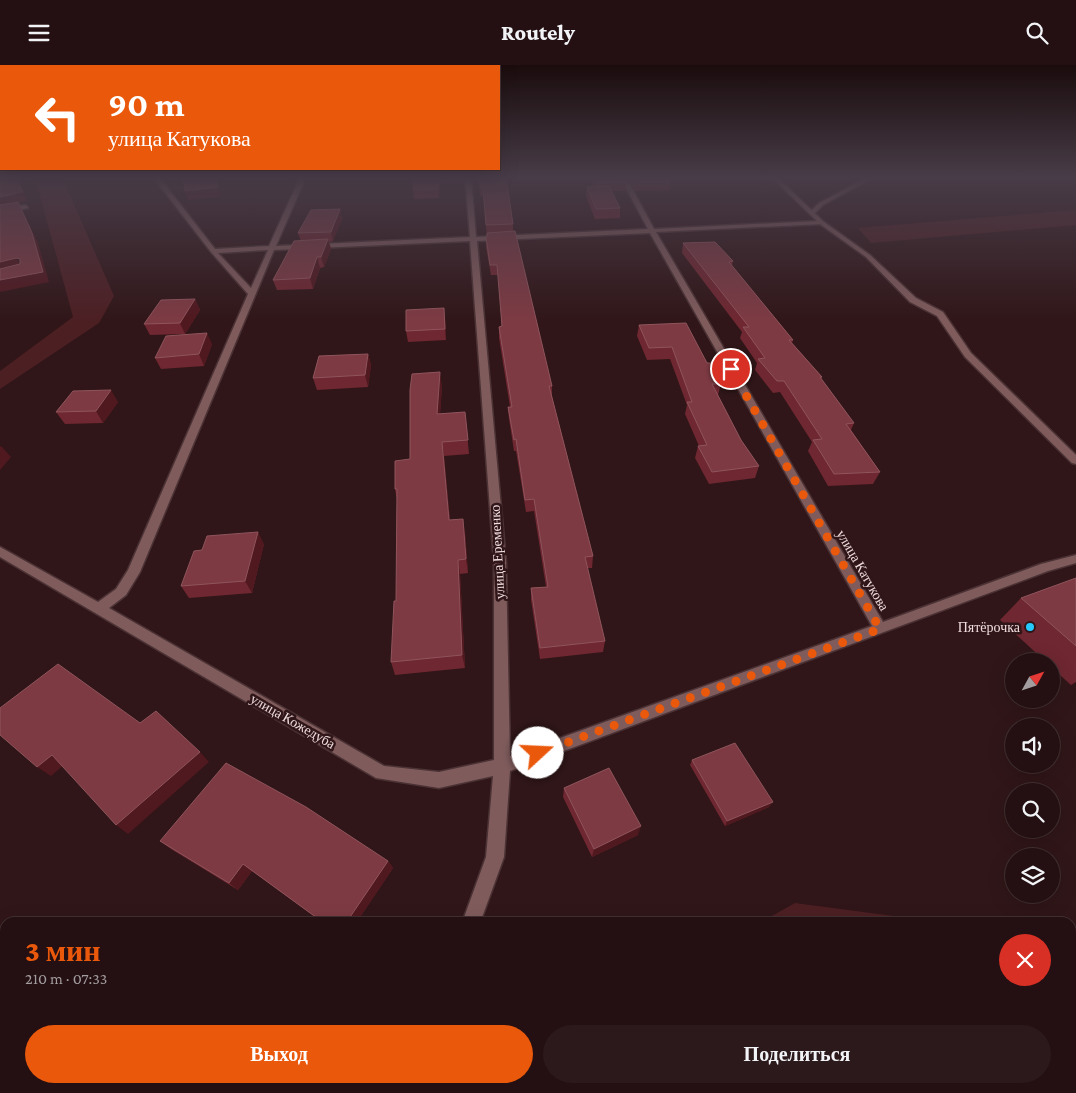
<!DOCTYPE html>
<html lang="ru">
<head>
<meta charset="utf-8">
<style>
  :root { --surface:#241012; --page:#2c191b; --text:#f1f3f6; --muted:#a39d9f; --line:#413032; --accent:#ea580c }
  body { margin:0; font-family:"Crimson Pro",serif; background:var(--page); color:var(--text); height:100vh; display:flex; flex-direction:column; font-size:19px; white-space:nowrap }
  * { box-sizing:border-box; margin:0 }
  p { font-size:16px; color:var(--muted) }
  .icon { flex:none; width:28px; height:28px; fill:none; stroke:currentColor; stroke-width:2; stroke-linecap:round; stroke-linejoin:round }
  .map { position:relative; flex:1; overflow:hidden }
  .drawer { position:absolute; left:0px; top:852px; width:1076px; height:176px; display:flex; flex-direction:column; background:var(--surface); border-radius:15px 15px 0 0; box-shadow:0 5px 20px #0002,0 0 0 1px var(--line) }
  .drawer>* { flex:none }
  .guide { position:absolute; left:0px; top:0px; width:500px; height:105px; box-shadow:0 5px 20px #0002,0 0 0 1px var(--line); background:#ea580c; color:#fff; overflow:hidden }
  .needle { width:32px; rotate:50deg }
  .tools { position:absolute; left:1005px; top:588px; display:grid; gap:10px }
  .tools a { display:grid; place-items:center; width:55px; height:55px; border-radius:50%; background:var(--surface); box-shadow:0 5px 20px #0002,0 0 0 1px var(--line); font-size:25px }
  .pin { position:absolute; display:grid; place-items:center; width:42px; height:42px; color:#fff; margin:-21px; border:2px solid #fff; border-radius:50%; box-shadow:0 1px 5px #0007 }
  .me { position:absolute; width:55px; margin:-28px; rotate:70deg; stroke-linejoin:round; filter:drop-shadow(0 0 4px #0008) }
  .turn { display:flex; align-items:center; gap:18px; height:105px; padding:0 25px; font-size:22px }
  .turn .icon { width:65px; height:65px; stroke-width:2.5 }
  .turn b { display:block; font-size:35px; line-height:42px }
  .round { display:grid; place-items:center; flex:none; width:52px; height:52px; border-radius:26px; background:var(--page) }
  .overview { display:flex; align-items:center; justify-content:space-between; height:85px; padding:0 25px }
  h1 { font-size:30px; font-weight:800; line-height:38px; color:var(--accent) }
  .button { display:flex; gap:10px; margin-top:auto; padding:10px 25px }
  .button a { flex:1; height:58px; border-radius:30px; background:var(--accent); color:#fff; font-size:20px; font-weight:800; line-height:58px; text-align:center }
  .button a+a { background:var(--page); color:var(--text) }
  header { display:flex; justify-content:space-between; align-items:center; height:65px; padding:0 25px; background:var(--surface); font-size:22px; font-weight:800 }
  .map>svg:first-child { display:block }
</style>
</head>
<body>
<header><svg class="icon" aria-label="menu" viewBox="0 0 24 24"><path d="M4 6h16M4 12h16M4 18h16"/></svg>Routely<svg class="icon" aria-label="search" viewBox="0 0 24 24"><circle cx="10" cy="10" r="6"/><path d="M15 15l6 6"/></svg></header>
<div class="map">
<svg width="1076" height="1028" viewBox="0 0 1076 1028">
  <rect width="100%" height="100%" fill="#301618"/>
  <path fill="#4c1f23" d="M35 112H62L114 231 99 258 0 324V306L73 252Z
    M1076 145V160L871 178 858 163Z
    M795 838 939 857H761Z
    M512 1024H882L877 1028H512Z"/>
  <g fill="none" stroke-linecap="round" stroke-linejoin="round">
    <g stroke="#4b3234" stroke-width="3">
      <path id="service" d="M868 112H875L823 140 814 149 809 148 819 138Z
        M820 157H824L870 190 916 233 943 247 971 288 1076 390V399L1072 398 965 292 937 251 910 237 866 192 820 159Z"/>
    </g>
    <g stroke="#4b3234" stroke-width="3">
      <path id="minor" d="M153 112H159L215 184 269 181 300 112H306L276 181 470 172 465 112H471L476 172 648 164 620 112H626L654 164 817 156 771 112H777L824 157V159L656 167 883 557 1041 499 1076 490V498L1048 506 510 706 504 792 480 858H462L486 792 493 711 439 723 376 713 0 492V482L98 537 116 524 128 505 248 229 211 187ZM650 168 872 561 510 691 506 498 477 176ZM470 176 494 498V695L439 707 384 701 109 543 126 530 140 507 274 185ZM268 185 251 223 218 188Z
        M26 140 28 143 0 148V144Z
        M435 1024H457V1028H435Z"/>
    </g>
    <g stroke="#4b3234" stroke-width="3">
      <path id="secondary" d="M1076 921V943L1071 945V923Z
        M954 1024H979L977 1028H952Z"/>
    </g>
    <use href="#service" fill="#7f5b5c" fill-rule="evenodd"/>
    <use href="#minor" fill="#7f5b5c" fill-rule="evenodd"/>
    <use href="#secondary" fill="#b77c7e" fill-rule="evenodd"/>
  </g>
  <path fill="#6f2731" d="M414 112H465L464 117 440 118 439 133 414 134 413 125Z
    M472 112H506L513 159V166L552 321V332L593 491 592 503H587L605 576 603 587 540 594 531 535V523L546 522 534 446 526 447 516 386H514L509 354 508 342H510L499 273V262L502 261 498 210H491L486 182V172H487L483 131H480L479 117H473Z
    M589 112H623L626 117 625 126H612L620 143V153L595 154 586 131 587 122 593 121Z
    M628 112H669L671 116 670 125 635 126Z
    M340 144 342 154 333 176 329 177 331 184 324 202 320 203 313 224 277 225 273 215 301 176 298 168Z
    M683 178 733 196 732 201 793 275 792 278 822 312 821 314 854 358 851 365 880 407 873 419 828 421 808 386 812 377 780 327 773 328 755 305 757 298 740 273 742 267 682 188Z
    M195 234 200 245 185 269 150 270 144 259Z
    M445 253 446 275 408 277 406 266Z
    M639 260 707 298 721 319 718 330 741 375 759 401 755 413 709 419 695 393 698 381H699L685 349 687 340 670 294 647 295 637 271Z
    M212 279 204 301 161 304 155 293Z
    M368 289 371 300 368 322 317 325 313 313Z
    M442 321 440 349 465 347 469 389 444 391 450 455 465 468 468 508 460 509 465 603 395 610 391 597 396 536 397 436 395 424 410 394Z
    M118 337 103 358 65 359 56 347Z
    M264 479 252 528 189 533 181 521Z
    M1076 513V617L1071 620 1051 602V596H1045L1000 555 1021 533Z
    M692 695 769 742 725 761 690 700Z
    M564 723 638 770 592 792 563 732Z
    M160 776 388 796 393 803 356 858H323L252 806 238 825 171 784Z"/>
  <path fill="#50181f" d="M17 112H18L27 136 18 138 23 146 38 178 49 217 0 227V215L43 207 0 142V132Z
    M215 112H216L221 131 188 135 185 126Z
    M439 112 440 118 439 133 438 124Z
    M340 144 342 154 333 176 331 167Z
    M328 174 331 184 324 202 321 192Z
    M317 192 320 203 313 224 310 213Z
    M16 193 23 203 0 208V197Z
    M195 234 200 245 185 269 180 258Z
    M444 243 445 253 446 275 445 264Z
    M207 268 212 279 204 301 199 289Z
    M368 289 371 300 368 322 365 310Z
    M440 307 442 321 439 363 437 349Z
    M111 325 118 337 103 358 96 346Z
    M442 377 444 391 451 469 449 455Z
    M1 381 11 392 0 405V382Z
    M463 454 465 468 468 508 466 494Z
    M258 467 264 479 252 528 245 516Z
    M458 495 460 509 465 603 462 590Z
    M200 687 209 697 128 769 116 760Z
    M52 690 65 699 51 711 37 702Z
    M773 737 769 742 725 761 727 756Z
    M641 761 638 770 592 792 594 784Z
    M388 796 393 803 356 858H346Z
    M243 799 252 806 238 825 229 818Z"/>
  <path fill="#7d3a43" stroke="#8f545c" d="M0 112H17L22 127 0 132Z
    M183 112H215L218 122 185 126Z
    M414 112H439L438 124 413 125Z
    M479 112H506L513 159 486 160 483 122H480Z
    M594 112H623L626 117 596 118Z
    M634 112H669L671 116 636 117Z
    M609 121 620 143 596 144 587 122Z
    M18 137 32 168 43 207 0 215V204L20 199V194L16 193 0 197V140Z
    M340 144 331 167 298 168 311 145Z
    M515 166 552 321H549L593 491 585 492 605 576 540 583 531 523 548 522 534 434 525 435 516 374 514 375 508 342H512L499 262 502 261 497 200H490L486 172H487V168Z
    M328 174 321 192H317L310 213 273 215 294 176Z
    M715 177 733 196 729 197 793 275H789L822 312H820L854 358 846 359 880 407 834 409 813 375 822 374 784 316H777L758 294 765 293 743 262H749L683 178Z
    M195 234 180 258 144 259 161 235Z
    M444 243 445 264 406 266V245Z
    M686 258 707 298H712L721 319H712L741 375 759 401 712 407 698 381 707 380 687 337H692L672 282 649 283 639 260Z
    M207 268 199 289 155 293 166 271Z
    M368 289 365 310 313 313 319 291Z
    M440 307 437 349 465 347 468 375 442 377 449 455 463 454 466 494 458 495 462 590 391 597 394 536H396L397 424H395V396L410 394V325L412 309Z
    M111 325 96 346 56 347 73 326Z
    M258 467 245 516 181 521 194 486 202 485 207 471Z
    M1076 513V581L1021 533Z
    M58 599 140 658 156 646 200 687 116 760 52 690 37 702 0 670V643Z
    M735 678 773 737 727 756 692 695Z
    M226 698 306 742 388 796 346 858H324L243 799 229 818 160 776Z
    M609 703 641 761 594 784 564 723Z"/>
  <linearGradient id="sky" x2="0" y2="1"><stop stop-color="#1a0c0d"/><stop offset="0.44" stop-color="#483c48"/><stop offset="1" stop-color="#483c48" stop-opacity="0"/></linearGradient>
  <rect width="1076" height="256" fill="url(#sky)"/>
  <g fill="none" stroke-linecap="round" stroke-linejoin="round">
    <path stroke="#ea580c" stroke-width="9" stroke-dasharray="0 16.2" d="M538 688 880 564 731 304"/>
  </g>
  <circle fill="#25c9fe" stroke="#301618" stroke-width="2" cx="1030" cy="562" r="5"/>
  <g text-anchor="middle" stroke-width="5" stroke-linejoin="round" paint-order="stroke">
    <g font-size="14" fill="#f0dddd" stroke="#301618">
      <text transform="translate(497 487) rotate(-93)" y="5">улица Еременко</text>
      <text transform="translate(863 505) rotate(60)" y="5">улица Катукова</text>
      <text transform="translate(293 656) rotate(30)" y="5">улица Кожедуба</text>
    </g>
    <g font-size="14" fill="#f0dddd" stroke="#301618" text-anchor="end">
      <text x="1020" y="567">Пятёрочка</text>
    </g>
  </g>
</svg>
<div class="tools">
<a><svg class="needle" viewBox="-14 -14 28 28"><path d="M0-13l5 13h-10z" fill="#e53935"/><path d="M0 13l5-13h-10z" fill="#a39d9f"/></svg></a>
<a><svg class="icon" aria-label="sound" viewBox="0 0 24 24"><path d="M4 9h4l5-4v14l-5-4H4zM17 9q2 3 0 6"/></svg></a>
<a><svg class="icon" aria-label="search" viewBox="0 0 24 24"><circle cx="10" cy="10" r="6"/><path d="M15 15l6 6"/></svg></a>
<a><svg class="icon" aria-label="layers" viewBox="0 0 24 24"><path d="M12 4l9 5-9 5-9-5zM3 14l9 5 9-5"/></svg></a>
</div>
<div class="pin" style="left:731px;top:304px;background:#d93025"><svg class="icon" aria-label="arrive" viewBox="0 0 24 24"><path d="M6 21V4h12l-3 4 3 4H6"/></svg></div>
<svg class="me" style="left:538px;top:688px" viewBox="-20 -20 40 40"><circle r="19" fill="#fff"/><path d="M0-13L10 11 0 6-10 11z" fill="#ea580c"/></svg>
<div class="guide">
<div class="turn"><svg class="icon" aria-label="left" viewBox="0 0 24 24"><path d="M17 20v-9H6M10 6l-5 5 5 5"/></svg><div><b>90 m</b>улица Катукова</div></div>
</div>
<section class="drawer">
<div class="overview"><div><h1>3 мин</h1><p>210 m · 07:33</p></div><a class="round" style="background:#d93025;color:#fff"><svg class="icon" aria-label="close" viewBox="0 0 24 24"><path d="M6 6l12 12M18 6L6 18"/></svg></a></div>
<div class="button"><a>Выход</a><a>Поделиться</a></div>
</section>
</div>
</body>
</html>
